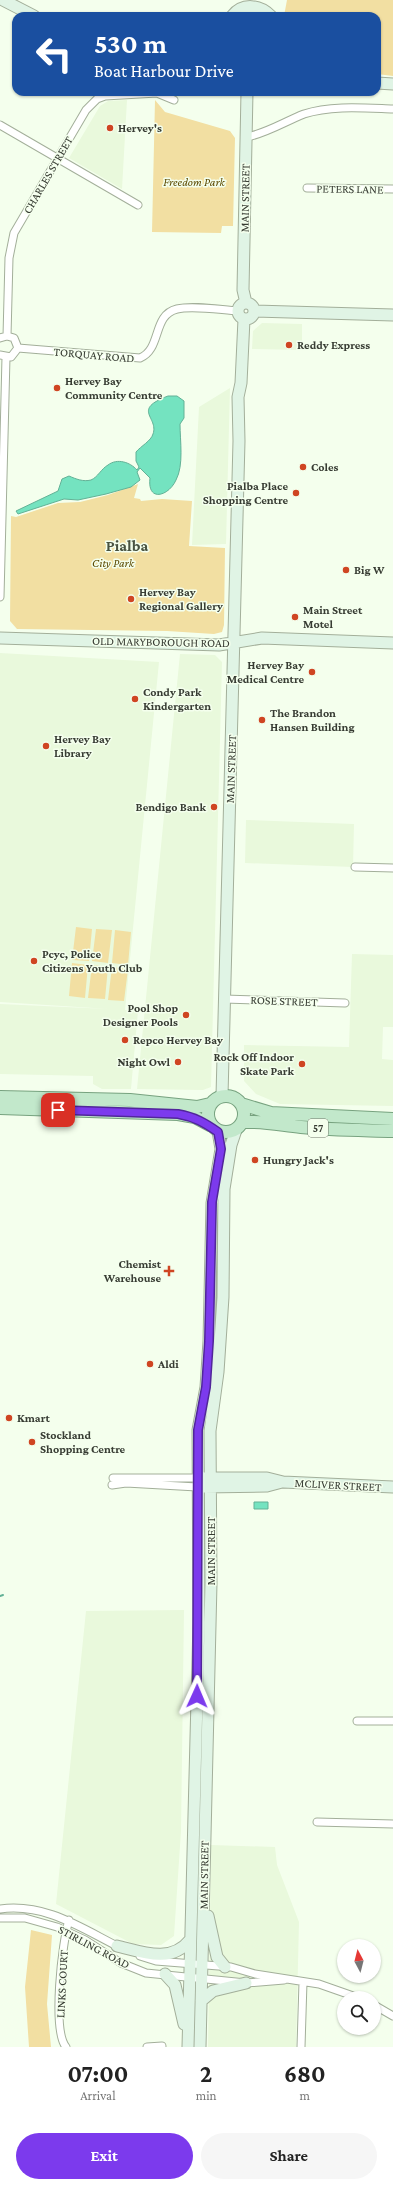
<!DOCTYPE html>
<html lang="en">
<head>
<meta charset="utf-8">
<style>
  :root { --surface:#fff; --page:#f6f6f6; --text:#222; --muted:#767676; --accent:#7c3aed }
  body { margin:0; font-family:"Crimson Pro",serif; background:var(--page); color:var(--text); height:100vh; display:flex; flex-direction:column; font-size:15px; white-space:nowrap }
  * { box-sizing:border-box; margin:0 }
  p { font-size:13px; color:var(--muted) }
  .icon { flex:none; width:22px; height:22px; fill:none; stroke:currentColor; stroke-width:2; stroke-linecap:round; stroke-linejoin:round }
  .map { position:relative; height:2047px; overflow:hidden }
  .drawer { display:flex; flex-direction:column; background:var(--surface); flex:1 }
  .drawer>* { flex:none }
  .hud { position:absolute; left:12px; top:12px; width:369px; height:84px; border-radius:12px; box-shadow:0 1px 3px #0004; background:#1a4fa0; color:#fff; overflow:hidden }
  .needle { width:26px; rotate:353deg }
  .controls { position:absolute; left:337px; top:1939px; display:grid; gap:8px }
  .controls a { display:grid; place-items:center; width:44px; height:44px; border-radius:50%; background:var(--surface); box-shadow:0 1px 3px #0004; font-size:20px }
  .pin { position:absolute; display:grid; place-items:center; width:34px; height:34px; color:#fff; margin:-17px; border-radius:8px; box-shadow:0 2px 6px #0006 }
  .me { position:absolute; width:44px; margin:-22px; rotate:1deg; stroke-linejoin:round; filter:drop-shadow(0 0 3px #0008) }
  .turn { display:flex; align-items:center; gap:14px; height:84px; padding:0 16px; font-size:18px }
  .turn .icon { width:52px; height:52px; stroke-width:2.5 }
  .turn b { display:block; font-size:28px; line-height:34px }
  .eta { display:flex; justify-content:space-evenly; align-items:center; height:68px; text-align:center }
  .eta b { font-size:24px; font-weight:700; line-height:28px }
  .primary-button { display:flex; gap:8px; margin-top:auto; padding:8px 16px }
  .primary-button a { flex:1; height:46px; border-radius:24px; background:var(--accent); color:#fff; font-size:16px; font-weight:700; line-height:46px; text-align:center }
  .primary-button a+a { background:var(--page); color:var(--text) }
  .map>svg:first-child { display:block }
</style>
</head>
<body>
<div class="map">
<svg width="393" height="2047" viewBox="0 0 393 2047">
  <rect width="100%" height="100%" fill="#f4ffed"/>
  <path fill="#e9f9dc" d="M127 100 122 189 69 158 100 106 108 101Z
    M262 323 302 324V350L252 349 253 331Z
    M230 388 226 544 192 545 199 407Z
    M0 653 159 662 125 1010 138 1011 131 1089H102L93 1084V1076L0 1074V1004L109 1009 0 1002Z
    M180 654 215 655 222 662 211 1087 203 1090 137 1089Z
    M246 820 354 824 353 867 245 863Z
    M352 954 393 955V1027H383L382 1059 393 1060V1106L280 1104 256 1094 244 1081V1045L349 1047Z
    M184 1610 181 1831 174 1936 161 1945 133 1944 56 1904 86 1611Z
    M211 1845 275 1847 277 1865 299 1922 296 2047H208Z"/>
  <path fill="#f2dfa2" d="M287 0H393V76L377 74V16H284Z
    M155 100 165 112 230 131 235 138 233 226H222L221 233 152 232Z
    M138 484 134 498 140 499 141 501 162 499 192 501 189 546 225 548 224 625 222 632 214 634 167 631 17 629 10 621 11 516 16 517 58 503 80 502 108 495Z
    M76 927 92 929 89 961 72 960Z
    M96 929 112 930 108 963 92 961Z
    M115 930 131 932 128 965 112 963Z
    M72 963 88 965 85 998 69 996Z
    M92 965 108 967 105 999 88 998Z
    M112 967 128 969 124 1001 108 1000Z
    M31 1930 52 1935 47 2004 51 2047H29L25 1987Z"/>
  <path fill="#74e3c0" stroke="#62b196" d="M168 396H177L184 401V418L180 424C180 441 184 465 176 480 169 496 147 503 150 478L140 468 137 472 140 480 131 487 106 494 78 500 64 499 18 514 16 511 58 491 62 479 69 476C76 479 83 482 91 480 98 477 101 469 108 465 117 458 130 462 137 470L139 467 136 461V452C141 446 151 441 153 434 159 417 131 410 168 396Z
    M254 1502H268V1509H254Z"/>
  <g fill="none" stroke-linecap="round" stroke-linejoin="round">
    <path stroke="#62b196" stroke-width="2" d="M0 1596 3 1595"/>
    <g stroke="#a3af9a" stroke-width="9">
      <path id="street" d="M0 125 138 205
        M247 137C267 133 284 122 304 114 331 105 365 108 393 109
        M307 188 393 189
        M7 336 9 258 14 233 86 110 97 99 105 96 157 93 174 100
        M0 338 7 336 14 338 18 348 11 357 0 355
        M18 348 140 358C162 349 152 315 177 309 193 305 221 310 238 311
        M0 597 6 357
        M355 867 393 868
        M224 999 345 1003
        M113 1478H197
        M112 1485 126 1483 197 1487
        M357 1721H393
        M317 1822 393 1824
        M0 1909C46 1903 81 1928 119 1947
        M0 1918H25L57 1927 85 1940 121 1963 146 1973 246 1983 284 1980
        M140 1956 156 1961 231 1967 255 1974 319 1984 359 1998
        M374 2005 393 2016
        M66 2047C52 2030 62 1942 69 1920
        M147 2047 162 2046
        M301 2047 303 1982"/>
    </g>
    <g stroke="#a3af9a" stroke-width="13">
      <path id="secondary" d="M3 0 34 16
        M232 16C243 2 260 5 271 16
        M377 83 393 84
        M238 311a8 8 0 1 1 16 0a8 8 0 1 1-16 0Z
        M246 303 243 290 247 92
        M255 311 393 315
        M0 638 219 645 262 638 393 643
        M222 1096 239 441 238 397 241 383 244 319
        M204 1478H267L283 1482 393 1487
        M204 1487 267 1486 282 1482
        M208 1916 217 1957 225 1967
        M117 1946C142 1952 171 1964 190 1940
        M165 1974 175 1985 184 2024
        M201 2001 213 1991 246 1983
        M188 2047 199 1622 198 1430 206 1387 209 1341 212 1203 221 1149 218 1131
        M200 2047 211 1583 210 1431 218 1372 223 1297 224 1189 231 1145 236 1130"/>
    </g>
    <g stroke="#77a27f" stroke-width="14">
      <path id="primary" d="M208 1114a18 18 0 1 1 36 0a18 18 0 1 1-36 0Z
        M0 1097 130 1100 197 1107 210 1104
        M241 1104 271 1113 393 1119
        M0 1108 178 1114 195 1117 210 1125
        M243 1122C263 1121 281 1125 301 1127 331 1130 362 1130 393 1131"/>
    </g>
    <use href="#street" stroke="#fff" stroke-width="7"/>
    <use href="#secondary" stroke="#e0f4e5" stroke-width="11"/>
    <use href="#primary" stroke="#c2e8cb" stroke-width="12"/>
  </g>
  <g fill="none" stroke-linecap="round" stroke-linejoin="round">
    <g stroke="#51269a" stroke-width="10">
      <path id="route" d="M58 1110 178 1114C195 1117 205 1123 218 1132L221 1149 212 1202 209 1341 206 1387 198 1430 197 1696"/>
    </g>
    <use href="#route" stroke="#7c3aed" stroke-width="7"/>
  </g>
  <g fill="#cf4522" stroke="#f4ffed" stroke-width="1.5">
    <circle cx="110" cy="128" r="4"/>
    <circle cx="289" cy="345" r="4"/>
    <circle cx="57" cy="388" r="4"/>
    <circle cx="303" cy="467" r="4"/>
    <circle cx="296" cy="493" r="4"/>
    <circle cx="346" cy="570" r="4"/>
    <circle cx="131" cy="599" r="4"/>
    <circle cx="295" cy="617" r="4"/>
    <circle cx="312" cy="672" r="4"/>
    <circle cx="135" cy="699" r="4"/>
    <circle cx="262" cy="720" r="4"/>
    <circle cx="46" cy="746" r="4"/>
    <circle cx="214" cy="807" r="4"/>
    <circle cx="34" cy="961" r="4"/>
    <circle cx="186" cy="1015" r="4"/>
    <circle cx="125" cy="1040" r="4"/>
    <circle cx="178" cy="1062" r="4"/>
    <circle cx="302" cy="1064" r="4"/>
    <circle cx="255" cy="1160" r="4"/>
    <path d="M167 1265h4v4h4v4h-4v4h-4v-4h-4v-4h4z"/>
    <circle cx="150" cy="1364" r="4"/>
    <circle cx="9" cy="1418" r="4"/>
    <circle cx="32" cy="1442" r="4"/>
  </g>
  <g text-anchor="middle" stroke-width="3" stroke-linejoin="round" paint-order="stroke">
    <rect fill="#f4ffed" stroke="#70766b" stroke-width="1" x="308" y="1119" width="20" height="18" rx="3"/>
    <g font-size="11" font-weight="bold" fill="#373c33">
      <text x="318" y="1132">57</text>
    </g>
    <g font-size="12" font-weight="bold" fill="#373c33" stroke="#f4ffed" text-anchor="start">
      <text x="118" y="132">Hervey's</text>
      <text x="297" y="349">Reddy Express</text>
      <text x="65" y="385">Hervey Bay<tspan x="65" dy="14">Community Centre</tspan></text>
      <text x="311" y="471">Coles</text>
      <text x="288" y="490" text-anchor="end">Pialba Place<tspan x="288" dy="14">Shopping Centre</tspan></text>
      <text x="354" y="574">Big W</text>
      <text x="139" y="596">Hervey Bay<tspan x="139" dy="14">Regional Gallery</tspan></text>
      <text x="303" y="614">Main Street<tspan x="303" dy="14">Motel</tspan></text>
      <text x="304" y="669" text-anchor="end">Hervey Bay<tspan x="304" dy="14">Medical Centre</tspan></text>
      <text x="143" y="696">Condy Park<tspan x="143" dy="14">Kindergarten</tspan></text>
      <text x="270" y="717">The Brandon<tspan x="270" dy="14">Hansen Building</tspan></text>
      <text x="54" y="743">Hervey Bay<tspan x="54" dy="14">Library</tspan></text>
      <text x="206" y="811" text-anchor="end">Bendigo Bank</text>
      <text x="42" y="958">Pcyc, Police<tspan x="42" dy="14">Citizens Youth Club</tspan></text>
      <text x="178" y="1012" text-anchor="end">Pool Shop<tspan x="178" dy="14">Designer Pools</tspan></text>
      <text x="133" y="1044">Repco Hervey Bay</text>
      <text x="294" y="1061" text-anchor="end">Rock Off Indoor<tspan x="294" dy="14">Skate Park</tspan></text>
      <text x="170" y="1066" text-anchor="end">Night Owl</text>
      <text x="263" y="1164">Hungry Jack's</text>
      <text x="161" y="1268" text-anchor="end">Chemist<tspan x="161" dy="14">Warehouse</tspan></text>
      <text x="158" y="1368">Aldi</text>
      <text x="17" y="1422">Kmart</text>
      <text x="40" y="1439">Stockland<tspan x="40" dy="14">Shopping Centre</tspan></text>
    </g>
    <g font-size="12" fill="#373c33" stroke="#f4ffed">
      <text transform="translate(48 175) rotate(-60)" y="4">CHARLES STREET</text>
      <text transform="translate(350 189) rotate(1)" y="4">PETERS LANE</text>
      <text transform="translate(245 198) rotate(-89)" y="4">MAIN STREET</text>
      <text transform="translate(94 355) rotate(5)" y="4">TORQUAY ROAD</text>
      <text transform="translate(161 642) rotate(1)" y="4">OLD MARYBOROUGH ROAD</text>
      <text transform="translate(231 769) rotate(-88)" y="4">MAIN STREET</text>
      <text transform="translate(284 1001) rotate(2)" y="4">ROSE STREET</text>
      <text transform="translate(338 1485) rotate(3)" y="4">MCLIVER STREET</text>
      <text transform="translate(211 1551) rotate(-90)" y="4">MAIN STREET</text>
      <text transform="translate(204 1875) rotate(-89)" y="4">MAIN STREET</text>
      <text transform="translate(94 1947) rotate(28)" y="4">STIRLING ROAD</text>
      <text transform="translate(62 1984) rotate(-87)" y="4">LINKS COURT</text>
    </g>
    <g font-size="12" font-style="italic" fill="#5c4a00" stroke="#f4ffed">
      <text x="194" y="186">Freedom Park</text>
      <text x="113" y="567">City Park</text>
    </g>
    <g font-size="16" font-weight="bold" fill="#495341" stroke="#f4ffed">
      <text x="127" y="551">Pialba</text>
    </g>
  </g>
</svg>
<div class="controls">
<a><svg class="needle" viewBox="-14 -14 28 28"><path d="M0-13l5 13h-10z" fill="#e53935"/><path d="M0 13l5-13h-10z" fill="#767676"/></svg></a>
<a><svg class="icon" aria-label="search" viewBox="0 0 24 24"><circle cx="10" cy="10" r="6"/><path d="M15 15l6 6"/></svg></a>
</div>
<div class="pin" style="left:58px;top:1110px;background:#d93025"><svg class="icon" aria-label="arrive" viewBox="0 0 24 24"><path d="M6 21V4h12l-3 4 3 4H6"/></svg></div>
<svg class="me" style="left:197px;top:1696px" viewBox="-20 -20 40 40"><path d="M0-17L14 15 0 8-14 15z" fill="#7c3aed" stroke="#fff" stroke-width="4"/></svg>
<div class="hud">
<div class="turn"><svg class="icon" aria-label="left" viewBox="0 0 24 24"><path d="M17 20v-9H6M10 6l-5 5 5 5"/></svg><div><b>530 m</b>Boat Harbour Drive</div></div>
</div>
</div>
<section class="drawer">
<div class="eta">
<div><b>07:00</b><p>Arrival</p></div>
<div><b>2</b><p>min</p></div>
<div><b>680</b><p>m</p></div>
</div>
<div class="primary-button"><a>Exit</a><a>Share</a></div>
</section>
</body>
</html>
